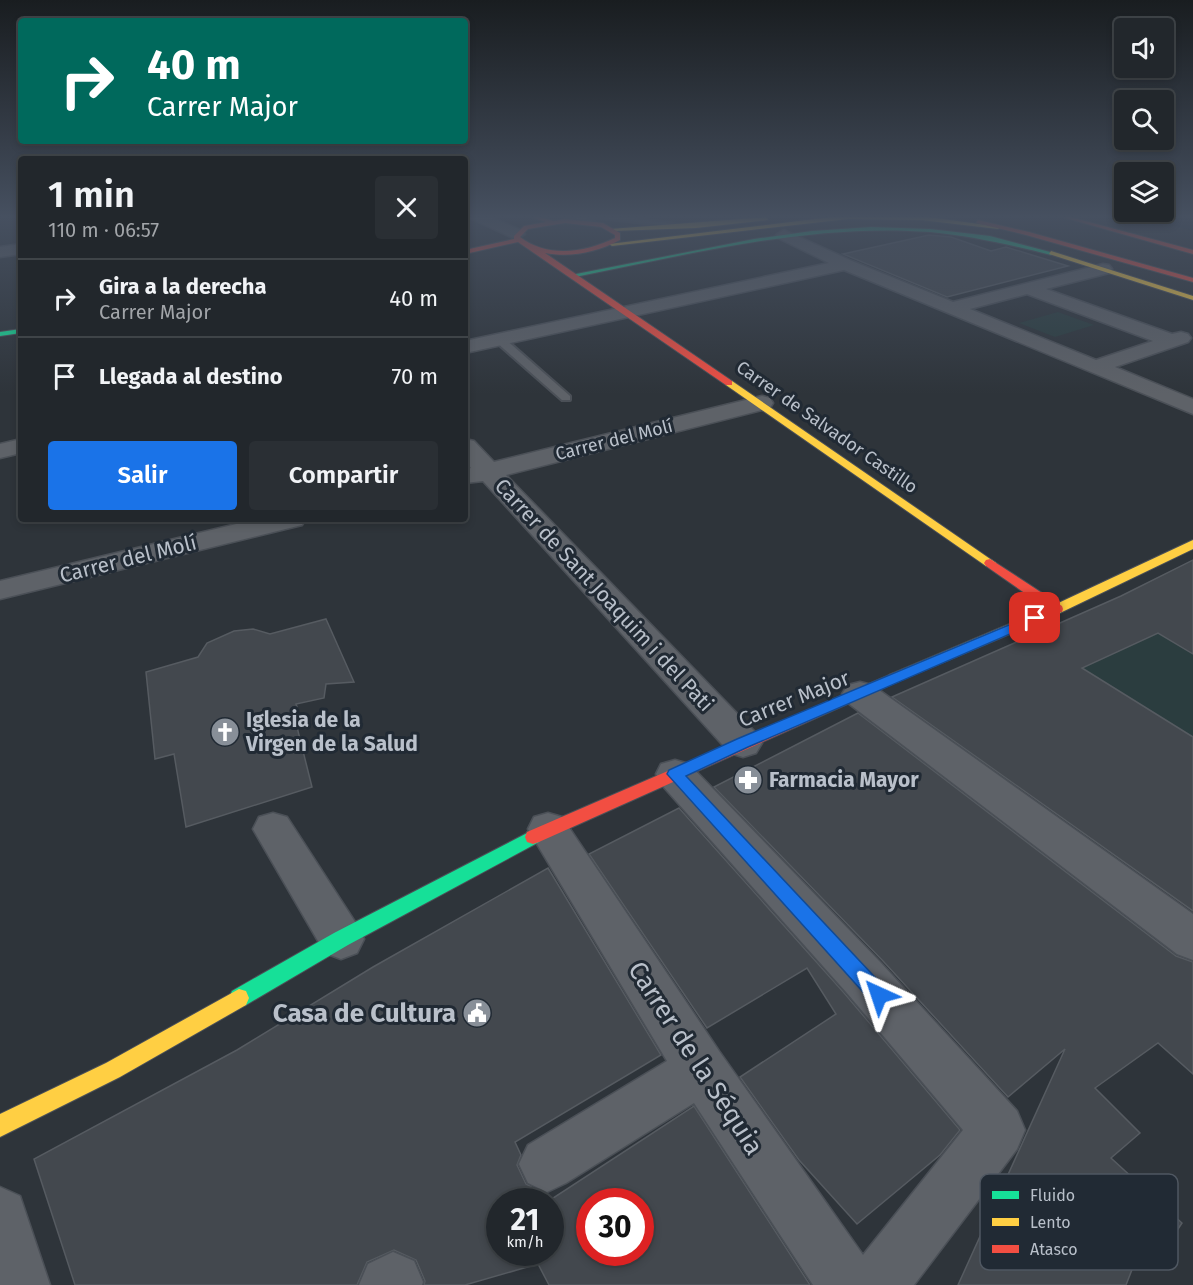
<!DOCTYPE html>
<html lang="es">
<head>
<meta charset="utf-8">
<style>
  :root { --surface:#22272c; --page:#2a2f34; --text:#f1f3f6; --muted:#a2a5a9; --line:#3f4448; --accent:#1a73e8 }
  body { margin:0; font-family:"Fira Sans",sans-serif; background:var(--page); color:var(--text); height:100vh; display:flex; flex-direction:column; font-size:22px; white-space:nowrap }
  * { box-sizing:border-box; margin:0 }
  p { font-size:20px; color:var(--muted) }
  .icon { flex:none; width:33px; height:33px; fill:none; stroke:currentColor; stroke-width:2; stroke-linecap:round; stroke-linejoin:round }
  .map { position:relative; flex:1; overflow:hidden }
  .sheet { position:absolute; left:18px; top:156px; width:450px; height:366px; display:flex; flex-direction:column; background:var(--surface); border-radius:6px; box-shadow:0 3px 9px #0003,0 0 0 2px var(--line) }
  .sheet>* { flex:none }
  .banner { position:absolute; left:18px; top:18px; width:450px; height:126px; border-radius:6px; box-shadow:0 3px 9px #0003,0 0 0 2px var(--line); background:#00695c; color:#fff; overflow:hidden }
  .tools { position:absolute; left:1114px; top:18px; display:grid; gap:12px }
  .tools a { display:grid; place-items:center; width:60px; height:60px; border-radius:6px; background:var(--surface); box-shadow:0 3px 9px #0003,0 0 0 2px var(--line); font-size:30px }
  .speed { position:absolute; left:486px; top:1188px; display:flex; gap:12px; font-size:30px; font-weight:700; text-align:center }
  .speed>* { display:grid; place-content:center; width:78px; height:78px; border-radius:50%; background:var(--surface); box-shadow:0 3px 9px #0003,0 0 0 2px var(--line); line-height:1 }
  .speed small { font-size:15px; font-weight:400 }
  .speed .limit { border:9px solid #d22; background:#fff; color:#111 }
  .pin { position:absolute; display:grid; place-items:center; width:51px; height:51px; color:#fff; margin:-26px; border-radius:12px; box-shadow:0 3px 9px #0006 }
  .me { position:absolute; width:66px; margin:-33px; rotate:318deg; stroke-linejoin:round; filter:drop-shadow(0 0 4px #0008) }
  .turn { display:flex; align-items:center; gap:21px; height:126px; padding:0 30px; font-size:27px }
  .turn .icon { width:78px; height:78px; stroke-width:2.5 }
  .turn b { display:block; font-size:42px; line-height:51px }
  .round { display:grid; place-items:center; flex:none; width:63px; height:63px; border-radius:6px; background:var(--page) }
  .summary { display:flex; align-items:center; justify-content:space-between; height:102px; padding:0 30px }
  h1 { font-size:36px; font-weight:600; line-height:45px }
  .button { display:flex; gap:12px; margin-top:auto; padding:12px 30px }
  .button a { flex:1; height:69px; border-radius:6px; background:var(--accent); color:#fff; font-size:24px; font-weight:600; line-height:69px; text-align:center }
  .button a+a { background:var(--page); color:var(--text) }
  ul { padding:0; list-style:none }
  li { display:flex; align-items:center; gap:18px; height:78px; padding:0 30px; border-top:2px solid var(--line) }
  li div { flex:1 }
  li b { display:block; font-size:22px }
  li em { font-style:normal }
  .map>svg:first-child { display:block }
</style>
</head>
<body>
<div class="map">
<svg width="1193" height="1285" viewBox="0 0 1193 1285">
  <rect width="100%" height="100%" fill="#2e343a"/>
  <path fill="#2b3d3f" d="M1058 312 1094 325 1055 337 1019 323Z
    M1158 633 1193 654V737L1082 668Z"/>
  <path fill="#1e2b3c" d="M1130 215H1193V231Z"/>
  <path fill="#43484e" stroke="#565b61" stroke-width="1.5" fill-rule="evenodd" d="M929 235 951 237 991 251 1006 247 1068 266 947 297 843 254Z
    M1193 560V654L1158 633 1082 668 1193 737V911L892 697 1121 596Z
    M326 619 354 682 326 684 324 698 296 704 298 710 293 711 312 787 186 827 174 754 155 759 146 672 198 657 207 643 234 631 253 629 270 634Z
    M858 713 1176 956 1193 962V1074L1158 1043 1095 1088 1140 1133 1111 1158 1182 1223 1156 1262 1142 1244 1126 1285H958L1065 1049 1008 1097 883 961 714 787Z
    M679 808 845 994 960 1130 940 1155 857 1224 799 1160 740 1077 836 1014 807 968 707 1028 589 854Z
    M548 868 661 1055 515 1142 521 1155 517 1165 526 1184 539 1191 544 1202H500V1252H550V1202H547L694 1106 810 1285H549L538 1264 465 1285H424L425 1281 416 1260 394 1250 367 1262 357 1285H75L34 1159 237 1050 373 967ZM590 1202H640V1252H590Z"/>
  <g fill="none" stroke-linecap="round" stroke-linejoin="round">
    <g stroke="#4b5057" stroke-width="4">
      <path id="lane" d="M566 215H576L595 222 591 224Z
        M589 215H608L675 224 671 226 592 217Z
        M496 338H504L570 396V400H562L496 342Z"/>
    </g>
    <g stroke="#4b5057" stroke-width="3">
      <path id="street" d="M468 215H486L523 231 525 234 517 239 511 237 470 218Z
        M784 230 852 261 953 302 1103 264 1109 265 1112 269 1109 273 1046 289 1172 334 1181 332 1188 334 1191 338 1188 342 1115 367 1193 399V414L844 270 465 353V341L829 263 778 238 776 235ZM1027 294 1153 341 1096 360 970 309Z
        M21 244V254L0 257V247Z
        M762 396 770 398 773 403 770 408 506 475 756 733 762 743 756 753 743 757 730 753 483 481 465 483V469L471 468 465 461V439L474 441 494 462Z
        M21 439V453L0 458V444Z
        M257 519H306L302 525 0 599V581Z
        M860 682 872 685 1193 914V960L1177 954 848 703 842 694 848 685Z
        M675 760 689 764 881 963 1017 1111 1025 1130 1017 1149 914 1285H813L694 1103 566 1183 547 1192 528 1183 519 1164 528 1145 667 1061 528 829 534 817 548 813 562 817 719 1051 863 1255 963 1130 847 993 661 784 656 774 661 764Z
        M273 813 287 817 357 925 364 939 357 953 341 959 325 953 253 829 259 817Z
        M0 1187 20 1196 50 1285H0Z
        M393 1252 414 1261 423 1282 422 1285H359L368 1264Z"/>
    </g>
    <g stroke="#4b5057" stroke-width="2">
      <path id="fast" d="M871 227 930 229 990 236 1054 253 1051 255C1011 245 972 236 930 232 811 223 691 254 575 277L571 275 754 239 812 231Z
        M21 329V333L0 336V332Z
        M533 830 539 832 541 837 539 842 348 945 246 1005 239 1007 232 1005 229 998 232 991 334 933Z"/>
    </g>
    <g stroke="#4b5057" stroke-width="2">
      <path id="slow" d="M848 215 921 216 1001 227 998 229 921 220 848 219 612 246 609 244Z
        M766 217 768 220 696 228 613 231 610 229Z
        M1051 251 1193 296V300L1049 254Z
        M726 381H732L996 563 994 566H986L726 385Z
        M1193 540V549L1062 612 899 681 894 683 887 678 889 675 1052 606Z
        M239 989 246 991 249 998 246 1005 120 1077 0 1137V1114L106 1063Z"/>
    </g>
    <g stroke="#4b5057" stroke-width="2">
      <path id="jam" d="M525 215H533L554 221 565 219 603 223 620 233V240C597 252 571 258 545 253L732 381V385H726L518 242 465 254V250L514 239V236L524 226 546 222ZM565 223 601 227 615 235V238C584 253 548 258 520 237L528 229Z
        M1055 215H1063L1193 250V254Z
        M978 220 1029 232 1193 278V282L1026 235 976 223Z
        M990 559 1062 606 1063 609 1062 612H1052L986 566 984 563 986 560Z
        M894 673 901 678 899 681 539 842 533 844 527 842 525 837 527 832Z"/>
    </g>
    <use href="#lane" fill="#5e6268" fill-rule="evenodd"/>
    <use href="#street" fill="#5e6268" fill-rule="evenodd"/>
    <use href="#fast" fill="#16e098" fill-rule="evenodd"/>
    <use href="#slow" fill="#ffcf43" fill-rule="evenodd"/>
    <use href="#jam" fill="#f24e42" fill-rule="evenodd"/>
  </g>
  <linearGradient id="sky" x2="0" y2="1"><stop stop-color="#191d20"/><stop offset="0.55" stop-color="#465060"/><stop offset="1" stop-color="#465060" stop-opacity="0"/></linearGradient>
  <rect width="1193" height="394" fill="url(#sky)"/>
  <path fill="#1a73e8" stroke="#114b97" stroke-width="1.5" d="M1035 614 1040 615 1042 618 1040 621 748 747 686 776 886 989 889 995 886 1002 879 1004 872 1002 667 774 669 770 737 739Z"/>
  <defs>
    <g id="church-disc" transform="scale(1.5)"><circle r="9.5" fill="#888f98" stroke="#212a34"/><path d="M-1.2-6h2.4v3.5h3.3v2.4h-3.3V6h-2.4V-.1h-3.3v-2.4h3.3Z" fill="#fff"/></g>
    <g id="pharmacy-disc" transform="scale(1.5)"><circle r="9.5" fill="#888f98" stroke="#212a34"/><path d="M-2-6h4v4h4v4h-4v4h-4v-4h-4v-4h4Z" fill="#fff"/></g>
    <g id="civic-disc" transform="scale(1.5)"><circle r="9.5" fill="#888f98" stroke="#212a34"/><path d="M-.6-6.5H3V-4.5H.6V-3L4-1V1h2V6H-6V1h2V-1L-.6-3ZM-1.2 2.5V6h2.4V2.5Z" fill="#fff"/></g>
  </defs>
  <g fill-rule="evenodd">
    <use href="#church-disc" x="225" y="732"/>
    <use href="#pharmacy-disc" x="748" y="780"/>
    <use href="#civic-disc" x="477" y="1013"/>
  </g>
  <g text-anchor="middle" stroke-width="6" stroke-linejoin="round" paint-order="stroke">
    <g font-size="18" fill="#b9c0ca" stroke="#212a34">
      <text transform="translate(827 427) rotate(35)" y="6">Carrer de Salvador Castillo</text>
      <text transform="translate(614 440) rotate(-14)" y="6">Carrer del Molí</text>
    </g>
    <g font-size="21" fill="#b9c0ca" stroke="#212a34">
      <text transform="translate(128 559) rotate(-14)" y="7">Carrer del Molí</text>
      <text transform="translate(604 595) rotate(47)" y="7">Carrer de Sant Joaquim i del Pati</text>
      <text transform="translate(794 699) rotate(-22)" y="7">Carrer Major</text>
    </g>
    <g font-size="21" font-weight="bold" fill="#b9c0ca" stroke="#212a34" text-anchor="start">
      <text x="246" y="727">Iglesia de la<tspan x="246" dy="24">Virgen de la Salud</tspan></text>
      <text x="769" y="787">Farmacia Mayor</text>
    </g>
    <g font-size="26" font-weight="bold" fill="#b9c0ca" stroke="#212a34" text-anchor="end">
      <text x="456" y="1022">Casa de Cultura</text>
    </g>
    <g font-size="26" fill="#b9c0ca" stroke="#212a34">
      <text transform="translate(696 1058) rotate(57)" y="9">Carrer de la Séquia</text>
    </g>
  </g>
  <rect x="980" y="1174" width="198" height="96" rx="9" fill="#212a34" stroke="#4f5761" stroke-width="1.5"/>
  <rect x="992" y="1191" width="27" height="8" fill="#16e098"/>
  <rect x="992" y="1218" width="27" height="8" fill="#ffcf43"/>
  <rect x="992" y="1245" width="27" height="8" fill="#f24e42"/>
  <g font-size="16" fill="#b9c0ca">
    <text x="1030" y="1201">Fluido</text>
    <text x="1030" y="1228">Lento</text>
    <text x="1030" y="1255">Atasco</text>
  </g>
</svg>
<div class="tools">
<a><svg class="icon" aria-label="sound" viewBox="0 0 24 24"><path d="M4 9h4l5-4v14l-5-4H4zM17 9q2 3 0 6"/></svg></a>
<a><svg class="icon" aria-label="search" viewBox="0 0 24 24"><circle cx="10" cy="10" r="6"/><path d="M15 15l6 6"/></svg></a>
<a><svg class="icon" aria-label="layers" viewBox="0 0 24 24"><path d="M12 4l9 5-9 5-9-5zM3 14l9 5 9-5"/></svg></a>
</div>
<div class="speed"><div>21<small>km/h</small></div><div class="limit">30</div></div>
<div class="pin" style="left:1035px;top:618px;background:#d93025"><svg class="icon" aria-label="arrive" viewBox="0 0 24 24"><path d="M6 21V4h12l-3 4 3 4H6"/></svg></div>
<svg class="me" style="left:879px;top:995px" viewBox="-20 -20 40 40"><path d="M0-17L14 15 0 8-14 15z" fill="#1a73e8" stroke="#fff" stroke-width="4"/></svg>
<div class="banner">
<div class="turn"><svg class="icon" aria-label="right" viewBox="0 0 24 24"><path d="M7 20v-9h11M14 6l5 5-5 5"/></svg><div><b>40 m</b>Carrer Major</div></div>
</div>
<section class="sheet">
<div class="summary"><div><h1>1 min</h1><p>110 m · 06:57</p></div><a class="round"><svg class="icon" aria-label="close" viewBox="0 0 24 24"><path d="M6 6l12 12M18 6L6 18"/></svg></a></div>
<ul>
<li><svg class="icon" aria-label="right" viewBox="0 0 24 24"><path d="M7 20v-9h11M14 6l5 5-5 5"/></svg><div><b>Gira a la derecha</b><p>Carrer Major</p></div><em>40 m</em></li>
<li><svg class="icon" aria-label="arrive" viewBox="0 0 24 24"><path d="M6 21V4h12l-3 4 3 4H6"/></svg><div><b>Llegada al destino</b></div><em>70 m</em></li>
</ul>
<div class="button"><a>Salir</a><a>Compartir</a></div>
</section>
</div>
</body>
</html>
